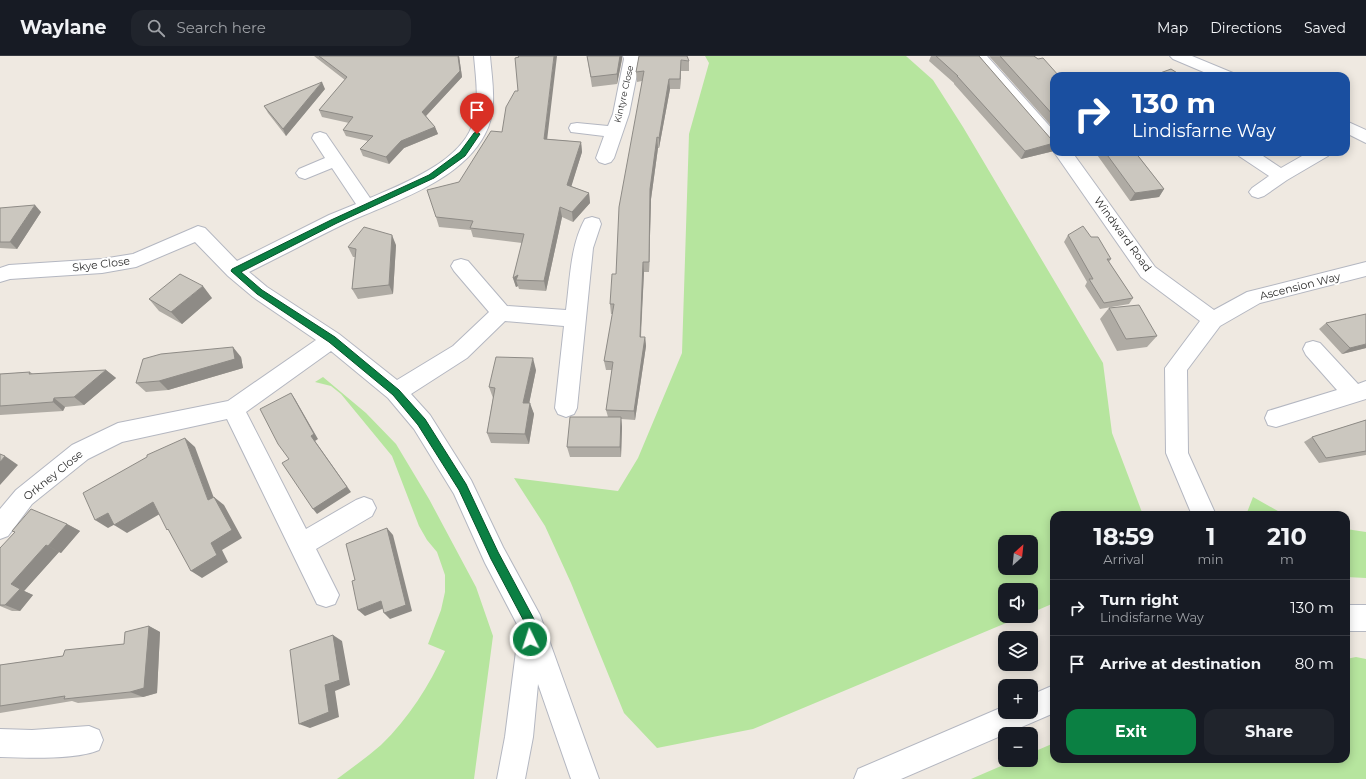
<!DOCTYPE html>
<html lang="en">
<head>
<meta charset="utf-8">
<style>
  :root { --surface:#171b24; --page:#20242c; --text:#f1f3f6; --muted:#9ea1a6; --line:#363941; --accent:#0b8043 }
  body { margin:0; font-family:Montserrat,sans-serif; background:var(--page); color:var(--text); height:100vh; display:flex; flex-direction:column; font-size:15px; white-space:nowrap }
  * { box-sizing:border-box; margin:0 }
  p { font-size:13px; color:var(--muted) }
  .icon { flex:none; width:22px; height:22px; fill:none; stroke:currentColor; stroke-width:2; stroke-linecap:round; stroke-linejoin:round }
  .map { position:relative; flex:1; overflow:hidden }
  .details { position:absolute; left:1050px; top:455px; width:300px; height:252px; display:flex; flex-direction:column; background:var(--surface); border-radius:12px; box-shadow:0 2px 10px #0003 }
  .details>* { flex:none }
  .banner { position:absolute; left:1050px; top:16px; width:300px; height:84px; border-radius:12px; box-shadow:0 2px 10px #0003; background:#1a4fa0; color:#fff; overflow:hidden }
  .needle { width:26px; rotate:27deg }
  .buttons { position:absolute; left:998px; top:479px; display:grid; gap:8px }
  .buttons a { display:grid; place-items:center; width:40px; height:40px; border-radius:8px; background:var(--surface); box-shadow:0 2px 10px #0003; font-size:20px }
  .pin { position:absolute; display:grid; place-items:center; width:34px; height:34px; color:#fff; margin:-41px -17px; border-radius:50% 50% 50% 0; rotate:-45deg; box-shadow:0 0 4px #0007 }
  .pin .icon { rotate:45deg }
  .me { position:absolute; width:44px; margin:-22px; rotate:356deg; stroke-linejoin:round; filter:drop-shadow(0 0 3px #0008) }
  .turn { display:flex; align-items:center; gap:14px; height:84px; padding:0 16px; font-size:18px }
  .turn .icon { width:52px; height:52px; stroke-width:2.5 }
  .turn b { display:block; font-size:28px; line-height:34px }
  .eta { display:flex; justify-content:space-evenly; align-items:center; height:68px; text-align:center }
  .eta b { font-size:24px; font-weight:700; line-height:28px }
  .primary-button { display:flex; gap:8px; margin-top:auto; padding:8px 16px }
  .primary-button a { flex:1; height:46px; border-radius:12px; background:var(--accent); color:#fff; font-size:16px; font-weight:700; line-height:46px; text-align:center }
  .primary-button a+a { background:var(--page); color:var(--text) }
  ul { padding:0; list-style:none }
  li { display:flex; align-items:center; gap:12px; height:56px; padding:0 16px; border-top:1px solid var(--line) }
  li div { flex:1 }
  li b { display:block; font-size:15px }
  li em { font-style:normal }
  header { display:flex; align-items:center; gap:24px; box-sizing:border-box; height:56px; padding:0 20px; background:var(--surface); border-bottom:1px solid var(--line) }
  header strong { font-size:19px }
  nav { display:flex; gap:22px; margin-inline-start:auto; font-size:14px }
  .search { width:280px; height:36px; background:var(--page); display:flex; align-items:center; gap:10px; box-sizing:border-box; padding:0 14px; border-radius:12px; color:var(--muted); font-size:15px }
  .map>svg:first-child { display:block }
</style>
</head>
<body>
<header>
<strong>Waylane</strong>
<div class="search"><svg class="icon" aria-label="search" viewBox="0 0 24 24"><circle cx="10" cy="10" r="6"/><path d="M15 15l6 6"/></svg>Search here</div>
<nav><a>Map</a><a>Directions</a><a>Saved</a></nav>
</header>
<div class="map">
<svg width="1366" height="723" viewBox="0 0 1366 723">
  <rect width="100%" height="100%" fill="#efe9e1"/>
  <path fill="#b6e59e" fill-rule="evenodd" d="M705 0H906L933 24 963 71 1103 307 1112 377 1143 459H1054V547L1031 557V534H1005V560H1023L753 673 657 692 624 657 571 527 545 470 514 422 618 435 638 402 682 297 689 78 709 7ZM1005 486H1031V512H1005Z
    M323 321 366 357 396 388 429 443 476 531 493 580 474 723H337C352 712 367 701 381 689 409 662 429 630 445 595L428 588 441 554 445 536V519L437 496 427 484 419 470 392 400 341 338 331 330 315 326Z
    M1253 441 1285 459H1246Z
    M1346 473 1366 476V522L1346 521Z
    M1356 601 1366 603V723H971L1015 704H1031V697L1054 687V703H1346V603Z"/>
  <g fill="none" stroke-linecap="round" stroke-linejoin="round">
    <g stroke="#b4b7c1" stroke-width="2">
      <path id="minor" d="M474 0H490C492 25 498 54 485 78 460 127 388 147 342 169 311 184 280 201 249 216L267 231 339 278 397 324 453 290 489 256 454 215 451 210 454 205 461 203 468 205 507 250 566 254C570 225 570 190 585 163L592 161 599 163 601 168 593 192 577 352 574 358 566 361 558 358 555 352 564 270 505 265 467 302 411 338 430 359 471 424 503 491 540 559 599 723H571L538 628 533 681 525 723H497L505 681 519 572 485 507 454 438 414 373 388 342 331 295 246 356 306 473 356 444 364 441 372 444 376 452 372 460 316 493 339 539 335 548 326 551 317 548 227 363 122 386 88 403 32 448 8 480 0 483V453L16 434 72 389 118 367 228 345 316 284 253 241 228 220 195 186 136 211 102 217 10 223 0 226V212L9 209 102 203 133 198 198 170 205 172 237 205 329 159 356 148 332 112 305 123 299 121 296 117 299 113 325 102 312 82 314 78 320 76 326 78 370 142C403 128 459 106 472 70 480 48 476 23 474 0Z
        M623 0H639L640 3 629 58 614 102 611 106 605 108 599 106 596 102 604 80 571 76 569 72 571 68 577 67 608 70 613 58 624 3Z
        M970 0H987L1054 75V92L1048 90Z
        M1170 0H1192L1233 17 1235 20H1213L1173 3Z
        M1346 65 1366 74V87L1346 77Z
        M1054 96H1072L1155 211 1214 254 1247 236 1366 206V220L1260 247 1220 270 1187 314 1188 397 1216 459H1192L1166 397 1165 312 1200 265 1141 221Z
        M1236 96H1257L1281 112 1309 96H1331L1328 100 1287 124 1264 140 1258 142 1252 140 1249 136 1252 132 1269 120 1239 100Z
        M1313 285 1320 287 1358 328 1366 325V343L1276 371 1268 369 1265 362 1268 355 1337 334 1306 299 1303 293 1306 287Z
        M89 670 99 674 103 684 99 694C75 704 27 702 0 701V673L32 674Z"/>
    </g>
    <g stroke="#b4b7c1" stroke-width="2">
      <path id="tertiary" d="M1346 549H1366V575H1346Z
        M1054 629V657L901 723H854L858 713 1005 650V656H1031V639Z"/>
    </g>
    <use href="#minor" fill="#fff" fill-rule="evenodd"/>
    <use href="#tertiary" fill="#fff" fill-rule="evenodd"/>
  </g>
  <path fill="#afaba4" d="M314 0H459L462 21 426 60 435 71 438 78 404 92 389 108 363 100 360 93 368 85 346 80 343 74 349 67 322 61 319 54 345 24Z
    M587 0H622V3L617 28 592 31Z
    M639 0 689 5V15H681L680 33H670L659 92H658L651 143 649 216H644L641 281H645L646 290 635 364 621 363 622 371 621 401H570L567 391 608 361 606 354 612 314H606L604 305 613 258H611L610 248 616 218 642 25 637 26 636 16Z
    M931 0H979L1051 83H1054V95L1021 103 954 28V27L929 5Z
    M989 0H1034L1054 20V73Z
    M325 33 286 80 268 57 264 50Z
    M518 35 547 83 581 86 582 96 571 130 589 137 590 147 573 166 562 161 546 235 519 233 518 230 516 231 513 222 522 187 473 181 471 174 439 171 436 161 459 126 502 76Z
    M1095 96H1139L1136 97 1164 133 1159 141 1130 145Z
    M0 152 41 156 17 193 0 192Z
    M1068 179 1091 181 1111 203 1109 206 1133 242 1129 248 1100 253 1085 230 1087 226 1064 186Z
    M396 189 393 238 358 243 352 233 355 201H353L348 191Z
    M212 242 182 268 159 255 149 243Z
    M1109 252 1157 280 1147 291 1117 295 1100 263Z
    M1326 267 1366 292 1342 298 1319 273Z
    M241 301 243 312 168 334 146 336 136 327Z
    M106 314 116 322 84 349 65 351 63 355 0 359V318L30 316 33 318Z
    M536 314 529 347 534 358 529 388 491 387 487 377 493 342 489 331Z
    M1366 364V399L1319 407 1304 386 1312 381Z
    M67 468 80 475 61 497 59 496 24 535 33 539 20 555H12L0 550V492Z
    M149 570 160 576 157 637 143 641 78 647 72 645 0 657V609L63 600 124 588Z"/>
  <path fill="#8e8b86" d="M458 0H459L462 21 424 62 422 56Z
    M554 0H557L546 93 544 83Z
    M620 0H622V3L617 28V18Z
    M681 4V15L680 33V23Z
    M669 23 670 33 659 92V82Z
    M322 26 325 33 286 80 283 73Z
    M435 71 438 78 404 92 389 108 386 101 401 85Z
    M657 81 658 92 651 143 649 216V206L650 133Z
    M581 86 582 96 569 138 567 129Z
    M1054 87V95L1021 103 1025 95Z
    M1164 133 1159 141 1130 145 1135 137Z
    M589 137 590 147 573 166 572 156Z
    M35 149 41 156 17 193 10 186Z
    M560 151 562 161 546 235 544 225Z
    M392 179 396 189 393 238 389 229Z
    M643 206 644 216 640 290V281Z
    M518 219 516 224 518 230 516 231 513 222Z
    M203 230 212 242 182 268 171 256Z
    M645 281 646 290 635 364 634 355Z
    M1366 288V292L1342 298 1350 292Z
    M233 291 241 301 243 312 168 334 159 325Z
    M533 302 536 314 527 358 523 347Z
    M106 314 116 322 84 349 74 341Z
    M291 337 295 343 318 383 315 385 351 436 317 458 313 453 311 380Z
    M54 342 65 351 63 355 53 346Z
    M530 347 534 358 529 388 525 378Z
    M621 361 622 371 621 401 620 391Z
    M185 382 195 391 218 453 208 444Z
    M5 400 18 409 0 429V406Z
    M214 441 224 449 242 482 222 494 228 506 202 522 191 515 211 487Z
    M153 446 165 455 127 477 114 469 121 465 108 472 95 464 108 457Z
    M67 468 80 475 61 497 48 490Z
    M387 472 393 479 412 555 390 563 384 557Z
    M46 489 59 496 24 535 11 528Z
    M20 533 33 539 20 555 5 549Z
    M381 545 387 551 365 560 358 554Z
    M149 570 160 576 157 637 143 641 130 636Z
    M333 579 342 585 350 629 335 635 339 661 310 672 299 668Z"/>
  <path fill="#cbc7bf" stroke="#8e8b86" d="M319 0H458L460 15 422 56 435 71 401 85 386 101 360 93 373 80 343 74 353 61 319 54 347 21Z
    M518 0H554L544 83 581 86 567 129 589 137 572 156 560 151 544 225 516 224 518 219 513 222 524 178 470 172 473 165 436 161 427 134 459 126 491 75 502 76 506 51 515 35H518L515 2 519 1Z
    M587 0H620L617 18 591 21Z
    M639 0H687L689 5 681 4 680 23H669L659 82 657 81 650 133 649 206H643L640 281H645L634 355 606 354 613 306 604 305 614 248H610L612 218H616L619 151 644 15 636 16Z
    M936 0H979L1051 83H1054V87L1025 95 957 20H958Z
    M1000 0H1034L1038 3 1043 2 1059 20H1054V60Z
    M1171 13 1182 20H1152Z
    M322 26 283 73 264 50Z
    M1105 96H1135L1164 133 1135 137Z
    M35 149 10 186H0V152Z
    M1083 170 1091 181H1098L1111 203H1107L1133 242 1104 247 1089 223H1093L1068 179Z
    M364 171 392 179 389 229 352 233 356 193 348 191Z
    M180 218 203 230 171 256 149 243Z
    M1139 249 1157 280 1126 283 1109 252Z
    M1366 258V288L1350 292 1326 267Z
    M233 291 235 303 159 325 136 327 143 303 161 298Z
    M496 301 533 302 523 347H530L525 378 487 377 495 332 489 331Z
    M106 314 74 341 54 342 53 346 0 350V318L30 316 29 318Z
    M291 337 314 378 311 380 347 431 313 453 282 407 289 403 278 388 260 353Z
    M570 361H621L620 391H567Z
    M1366 364V395L1326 402 1312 381Z
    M185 382 208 444 214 441 232 474 211 487 217 499 191 515 168 473 167 474 153 446 114 469 108 457 95 464 83 437 147 401V399Z
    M0 398 5 400 0 406Z
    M31 453 67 468 48 490 46 489 11 528 20 533 5 549H0V492L15 476 12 475Z
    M387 472 406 549 384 557 381 545 358 554 352 525 355 524 346 488Z
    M149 570 144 632 130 636 64 643 65 640 0 650V609L63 600 65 594 124 588 125 576Z
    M333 579 340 624 325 629 329 656 299 668 290 594Z"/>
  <path fill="#0b8043" stroke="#07532c" d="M477 76 480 78 465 100 434 122 337 167 241 216 262 234 335 281 399 334 425 363 466 428 498 496 535 565C538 571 536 580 534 586L530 588 526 586 525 583 526 569 491 503 459 434 418 369 393 339 329 286 257 238 231 215 232 213 331 164 429 119 460 96 474 77Z"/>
  <g text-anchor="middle" stroke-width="4" stroke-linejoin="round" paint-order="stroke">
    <g font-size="9" fill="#2e2e2e" stroke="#fff">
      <text transform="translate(624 38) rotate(-77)" y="3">Kintyre Close</text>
    </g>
    <g font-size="11" fill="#2e2e2e" stroke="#fff">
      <text transform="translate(1123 178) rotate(54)" y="4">Windward Road</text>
      <text transform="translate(101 208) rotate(-7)" y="4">Skye Close</text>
      <text transform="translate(1300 230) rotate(-14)" y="4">Ascension Way</text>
      <text transform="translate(53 419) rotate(-39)" y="4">Orkney Close</text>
    </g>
  </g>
</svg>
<div class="buttons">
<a><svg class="needle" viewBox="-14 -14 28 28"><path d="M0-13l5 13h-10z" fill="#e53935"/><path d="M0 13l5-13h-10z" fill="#9ea1a6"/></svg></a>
<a><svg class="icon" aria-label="sound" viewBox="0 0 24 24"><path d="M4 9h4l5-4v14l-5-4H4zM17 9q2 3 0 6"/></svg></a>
<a><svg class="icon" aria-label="layers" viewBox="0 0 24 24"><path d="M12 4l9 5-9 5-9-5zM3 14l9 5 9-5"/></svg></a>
<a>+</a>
<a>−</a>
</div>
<div class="pin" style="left:477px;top:78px;background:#d93025"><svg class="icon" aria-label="arrive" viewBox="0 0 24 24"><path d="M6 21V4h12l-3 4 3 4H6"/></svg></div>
<svg class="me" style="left:530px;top:583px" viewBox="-20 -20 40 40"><circle r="17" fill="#0b8043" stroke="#fff" stroke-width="3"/><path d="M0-11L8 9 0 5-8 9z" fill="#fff"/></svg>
<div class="banner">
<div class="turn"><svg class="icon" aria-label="right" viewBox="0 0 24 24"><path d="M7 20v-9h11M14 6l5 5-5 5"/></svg><div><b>130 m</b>Lindisfarne Way</div></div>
</div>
<section class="details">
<div class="eta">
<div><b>18:59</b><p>Arrival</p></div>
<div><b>1</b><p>min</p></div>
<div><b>210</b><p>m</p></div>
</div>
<ul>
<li><svg class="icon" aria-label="right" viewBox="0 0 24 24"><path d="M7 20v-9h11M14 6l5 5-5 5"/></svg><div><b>Turn right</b><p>Lindisfarne Way</p></div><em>130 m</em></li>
<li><svg class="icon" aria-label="arrive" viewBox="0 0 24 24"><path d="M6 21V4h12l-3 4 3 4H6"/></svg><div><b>Arrive at destination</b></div><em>80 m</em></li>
</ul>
<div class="primary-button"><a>Exit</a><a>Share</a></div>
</section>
</div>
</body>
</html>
